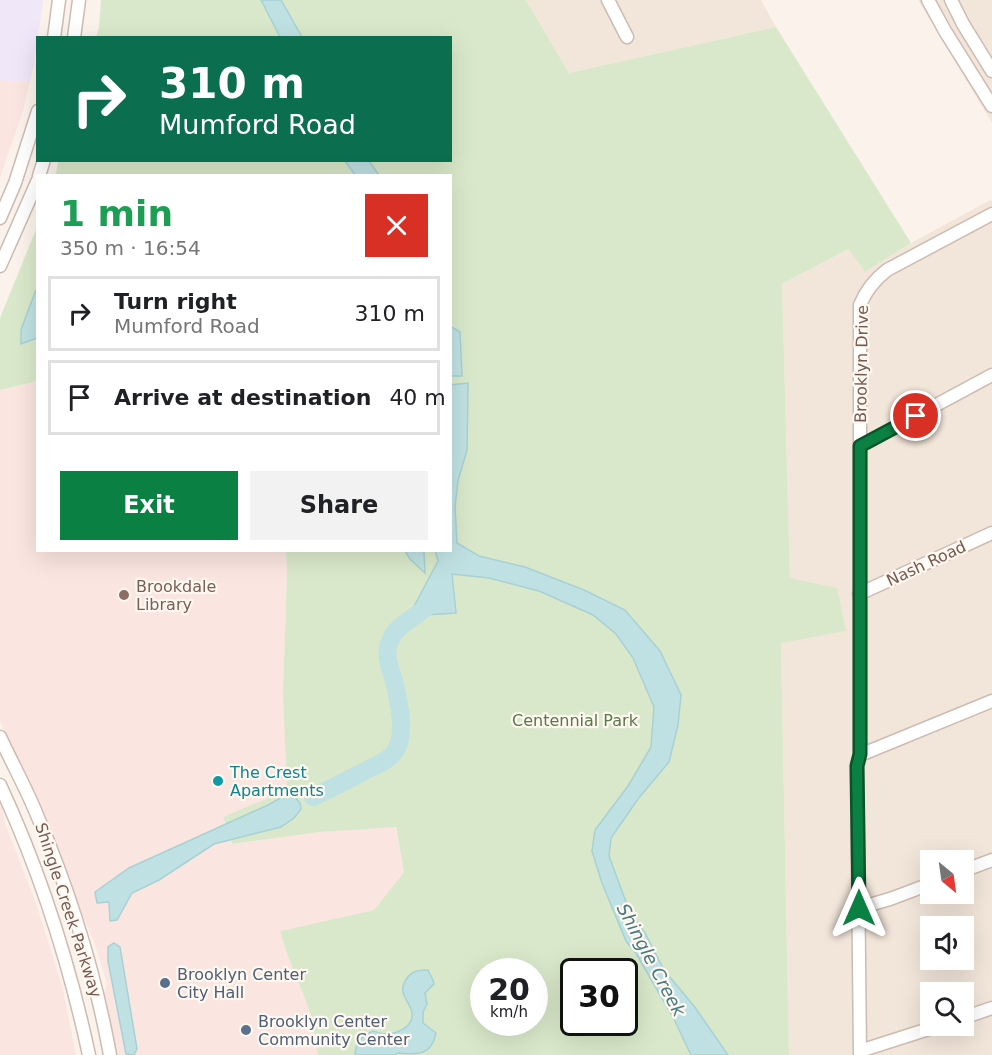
<!DOCTYPE html>
<html lang="en">
<head>
<meta charset="utf-8">
<style>
  :root { --surface:#fff; --page:#f2f2f2; --text:#202124; --muted:#757577; --line:#e0e0e0; --accent:#0b8043 }
  body { margin:0; font-family:"DejaVu Sans",sans-serif; background:var(--page); color:var(--text); height:100vh; display:flex; flex-direction:column; font-size:22px; white-space:nowrap }
  * { box-sizing:border-box; margin:0 }
  p { font-size:20px; color:var(--muted) }
  .icon { flex:none; width:33px; height:33px; fill:none; stroke:currentColor; stroke-width:2; stroke-linecap:round; stroke-linejoin:round }
  .map { position:relative; flex:1; overflow:hidden }
  .side { position:absolute; left:36px; top:174px; width:416px; height:378px; display:flex; flex-direction:column; background:var(--surface); border-radius:0px; box-shadow:0 6px 24px #0002 }
  .side>* { flex:none }
  .top-card { position:absolute; left:36px; top:36px; width:416px; height:126px; border-radius:0px; box-shadow:0 6px 24px #0002; background:#0b6e4f; color:#fff; overflow:hidden }
  .needle { width:39px; rotate:151deg }
  .controls { position:absolute; left:920px; top:850px; display:grid; gap:12px }
  .controls a { display:grid; place-items:center; width:54px; height:54px; border-radius:0px; background:var(--surface); box-shadow:0 6px 24px #0002; font-size:30px }
  .speed { position:absolute; left:470px; top:958px; display:flex; gap:12px; font-size:30px; font-weight:700; text-align:center }
  .speed>* { display:grid; place-content:center; width:78px; height:78px; border-radius:50%; background:var(--surface); box-shadow:0 6px 24px #0002; line-height:1 }
  .speed small { font-size:15px; font-weight:400 }
  .speed .limit { border:3px solid #111; border-radius:9px; background:#fff; color:#111 }
  .pin { position:absolute; display:grid; place-items:center; width:51px; height:51px; color:#fff; margin:-26px; border:3px solid #fff; border-radius:50%; box-shadow:0 2px 6px #0007 }
  .me { position:absolute; width:66px; margin:-33px; rotate:0deg; stroke-linejoin:round; filter:drop-shadow(0 0 4px #0008) }
  .turn { display:flex; align-items:center; gap:21px; height:126px; padding:0 24px; font-size:27px }
  .turn .icon { width:78px; height:78px; stroke-width:2.5 }
  .turn b { display:block; font-size:42px; line-height:51px }
  .round { display:grid; place-items:center; flex:none; width:63px; height:63px; border-radius:0px; background:var(--page) }
  .headline { display:flex; align-items:center; justify-content:space-between; height:102px; padding:0 24px }
  h1 { font-size:36px; font-weight:800; line-height:45px; color:#1e9e55 }
  .button { display:flex; gap:12px; margin-top:auto; padding:12px 24px }
  .button a { flex:1; height:69px; border-radius:0px; background:var(--accent); color:#fff; font-size:24px; font-weight:800; line-height:69px; text-align:center }
  .button a+a { background:var(--page); color:var(--text) }
  ul { padding:0; list-style:none }
  li { display:flex; align-items:center; gap:18px; height:75px; margin:0 12px 9px; padding:0 12px; border:3px solid var(--line); border-radius:0px }
  li div { flex:1 }
  li b { display:block; font-size:22px }
  li em { font-style:normal }
  .map>svg:first-child { display:block }
</style>
</head>
<body>
<div class="map">
<svg width="992" height="1055" viewBox="0 0 992 1055">
  <rect width="100%" height="100%" fill="#fbf3eb"/>
  <path fill="#f2e5da" fill-rule="evenodd" d="M526 0H761L776 27 569 73Z
    M918 0H992V123Z
    M992 199V1055H789L781 642 846 631 790 579 782 284 850 249 865 272 911 243ZM930 861H963V894H930ZM930 927H963V960H930ZM930 993H963V1026H930Z"/>
  <path fill="#fae5e0" d="M0 0H43L34 63 23 111 0 178Z
    M37 380 38 550 286 551 287 572 283 692 288 790 223 817 231 844 320 832 395 826 404 872 374 910 280 931 286 951 310 1012 318 1055H115L104 993 107 983 95 945 29 780 0 722V390L30 383Z
    M0 797 5 823 37 906 63 990 76 1055H0Z"/>
  <path fill="#f0e7f8" d="M0 0H43L39 31 30 82H9L0 80Z"/>
  <path fill="#d9e8ca" fill-rule="evenodd" d="M101 0H526L569 73 776 27 911 243 865 272 849 249 782 284 790 578 837 588 846 631 781 643 789 1055H318L310 1012 286 951 280 931 374 910 404 872 396 827 320 832 232 844 223 817 287 790 283 692 287 572 286 551 450 550V176H55L59 160H450V38L96 37 99 28ZM483 972H534V1023H483ZM573 972H624V1023H573Z
    M37 227V380L30 383 0 390V318Z"/>
  <path fill="#c0e1e3" stroke="#a7d1d4" stroke-width="1.5" d="M261 0H281L302 37H280Z
    M345 161H369L379 175H355Z
    M37 287V338L21 344V330Z
    M450 326 460 332 462 376H450Z
    M468 383 467 450 458 481 455 507 457 543 479 556 525 567 584 590 625 610 660 651 681 695 678 725 669 762 638 799 611 838 609 856 629 910 645 933 664 970 694 1006 728 1055H691L674 1019 637 955 626 941 602 883 592 851 595 830 628 786 651 747 654 707 633 658 616 634 593 615 539 591 489 578 452 574 456 613 409 616 438 561 435 551 450 550V385Z
    M405 551H424L425 573 410 559Z
    M293 795 300 803 301 809 294 818 281 827 214 844 159 880 132 893 117 920 110 921 109 902 97 903 95 892 129 868 268 805 284 796Z
    M114 943 120 947 137 1049 134 1055 126 1054 108 961V947Z
    M428 970 433 980 434 984 425 993 427 1004 423 1012V1023L436 1033C432 1055 418 1055 398 1053L395 1055H355C356 1041 361 1037 373 1031 377 1032 381 1034 386 1034 398 1034 414 1026 412 1013 411 1005 404 999 403 992 401 985 408 975 414 972 417 970 424 970 428 970Z"/>
  <g fill="none" stroke-linecap="round" stroke-linejoin="round">
    <path stroke="#c0e1e3" stroke-width="18" d="M313 797C330 789 346 781 363 772 372 767 387 762 394 753 407 736 399 701 394 681 390 668 384 654 390 641 397 623 421 615 433 601"/>
    <g stroke="#cdbbb1" stroke-width="15">
      <path id="minor" d="M608 0 627 37
        M928 0 945 31 992 106
        M951 0 963 24 992 71
        M54 38 59 0
        M74 38 79 0
        M39 176 44 160
        M0 218 15 183 38 111
        M0 266 38 180
        M860 446 992 375
        M859 594 992 533
        M0 737C12 763 26 788 37 815 70 892 95 973 110 1055
        M860 755 992 701
        M0 785C40 871 69 962 89 1055
        M963 871 992 860
        M859 908 890 899 930 884
        M963 1018 992 1008
        M860 1051 938 1026
        M860 1055 857 766 860 755V305C866 290 874 280 887 270L992 214"/>
    </g>
    <use href="#minor" stroke="#fff" stroke-width="12"/>
  </g>
  <g fill="none" stroke-linecap="round" stroke-linejoin="round">
    <g stroke="#07532c" stroke-width="15">
      <path id="route" d="M859 908 857 766 860 754V446L916 416"/>
    </g>
    <use href="#route" stroke="#0b8043" stroke-width="10"/>
  </g>
  <circle fill="#8d6e63" stroke="#fef8f1" stroke-width="2" cx="124" cy="595" r="6"/>
  <circle fill="#0f9aa8" stroke="#fef8f1" stroke-width="2" cx="218" cy="781" r="6"/>
  <g fill="#5c6f8a" stroke="#fef8f1" stroke-width="2">
    <circle cx="165" cy="983" r="6"/>
    <circle cx="246" cy="1030" r="6"/>
  </g>
  <g text-anchor="middle" stroke-width="4.5" stroke-linejoin="round" paint-order="stroke">
    <g font-size="16" fill="#745a50" stroke="#fef8f1">
      <text transform="translate(861 364) rotate(-89)" y="6">Brooklyn Drive</text>
      <text transform="translate(926 563) rotate(-25)" y="6">Nash Road</text>
      <text transform="translate(69 910) rotate(72)" y="6">Shingle Creek Parkway</text>
    </g>
    <g font-size="16" fill="#785e54" stroke="#fef8f1" text-anchor="start">
      <text x="136" y="592">Brookdale<tspan x="136" dy="18">Library</tspan></text>
    </g>
    <g font-size="16" fill="#5b7849" stroke="#fef8f1">
      <text x="575" y="726">Centennial Park</text>
    </g>
    <g font-size="16" fill="#0d838f" stroke="#fef8f1" text-anchor="start">
      <text x="230" y="778">The Crest<tspan x="230" dy="18">Apartments</tspan></text>
    </g>
    <g font-size="16" fill="#4e5e75" stroke="#fef8f1" text-anchor="start">
      <text x="177" y="980">Brooklyn Center<tspan x="177" dy="18">City Hall</tspan></text>
      <text x="258" y="1027">Brooklyn Center<tspan x="258" dy="18">Community Center</tspan></text>
    </g>
    <g font-size="18" font-style="italic" fill="#477a7f" stroke="#fef8f1">
      <text transform="translate(651 960) rotate(62)" y="6">Shingle Creek</text>
    </g>
  </g>
</svg>
<div class="controls">
<a><svg class="needle" viewBox="-14 -14 28 28"><path d="M0-13l5 13h-10z" fill="#e53935"/><path d="M0 13l5-13h-10z" fill="#757577"/></svg></a>
<a><svg class="icon" aria-label="sound" viewBox="0 0 24 24"><path d="M4 9h4l5-4v14l-5-4H4zM17 9q2 3 0 6"/></svg></a>
<a><svg class="icon" aria-label="search" viewBox="0 0 24 24"><circle cx="10" cy="10" r="6"/><path d="M15 15l6 6"/></svg></a>
</div>
<div class="speed"><div>20<small>km/h</small></div><div class="limit">30</div></div>
<div class="pin" style="left:916px;top:416px;background:#d93025"><svg class="icon" aria-label="arrive" viewBox="0 0 24 24"><path d="M6 21V4h12l-3 4 3 4H6"/></svg></div>
<svg class="me" style="left:859px;top:908px" viewBox="-20 -20 40 40"><path d="M0-17L14 15 0 8-14 15z" fill="#0b8043" stroke="#fff" stroke-width="4"/></svg>
<div class="top-card">
<div class="turn"><svg class="icon" aria-label="right" viewBox="0 0 24 24"><path d="M7 20v-9h11M14 6l5 5-5 5"/></svg><div><b>310 m</b>Mumford Road</div></div>
</div>
<section class="side">
<div class="headline"><div><h1>1 min</h1><p>350 m · 16:54</p></div><a class="round" style="background:#d93025;color:#fff"><svg class="icon" aria-label="close" viewBox="0 0 24 24"><path d="M6 6l12 12M18 6L6 18"/></svg></a></div>
<ul>
<li><svg class="icon" aria-label="right" viewBox="0 0 24 24"><path d="M7 20v-9h11M14 6l5 5-5 5"/></svg><div><b>Turn right</b><p>Mumford Road</p></div><em>310 m</em></li>
<li><svg class="icon" aria-label="arrive" viewBox="0 0 24 24"><path d="M6 21V4h12l-3 4 3 4H6"/></svg><div><b>Arrive at destination</b></div><em>40 m</em></li>
</ul>
<div class="button"><a>Exit</a><a>Share</a></div>
</section>
</div>
</body>
</html>
